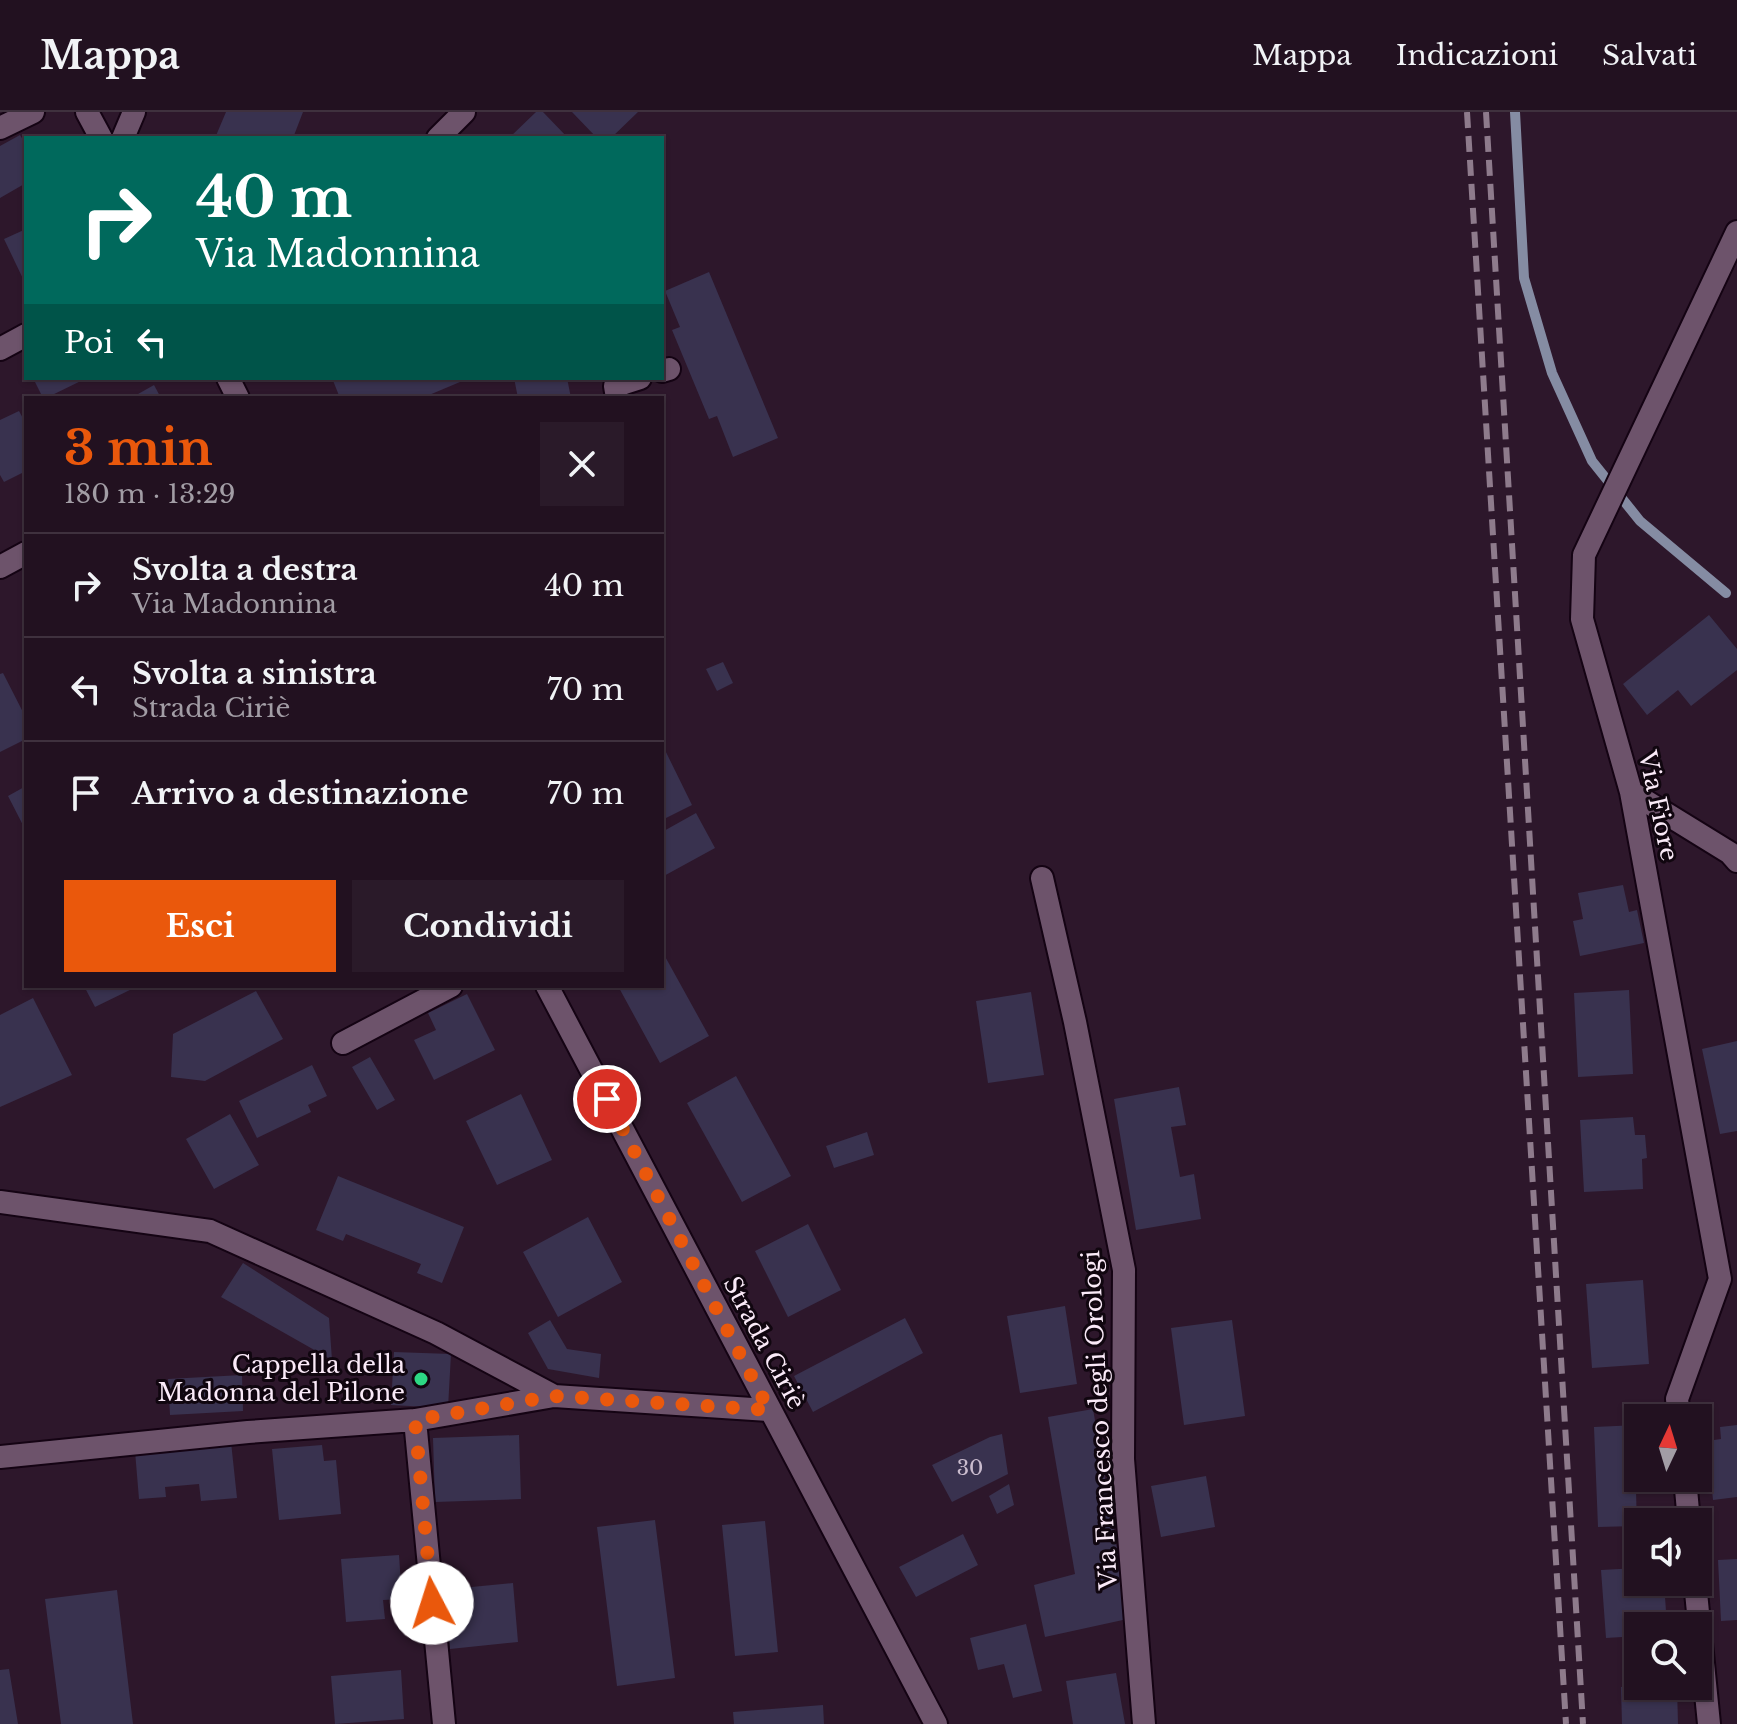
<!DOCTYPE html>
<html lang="it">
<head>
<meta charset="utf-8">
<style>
  :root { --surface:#221120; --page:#2a1a29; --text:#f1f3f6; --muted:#a29da5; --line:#3f313e; --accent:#ea580c }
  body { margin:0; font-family:"Libre Baskerville",serif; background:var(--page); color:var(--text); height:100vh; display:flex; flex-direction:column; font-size:30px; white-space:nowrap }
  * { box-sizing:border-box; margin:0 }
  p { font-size:26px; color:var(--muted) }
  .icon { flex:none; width:44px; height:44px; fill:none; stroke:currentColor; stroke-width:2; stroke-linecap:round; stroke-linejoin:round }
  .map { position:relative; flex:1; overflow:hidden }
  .drawer { position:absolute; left:24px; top:284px; width:640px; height:592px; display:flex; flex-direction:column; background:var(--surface); border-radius:0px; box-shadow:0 2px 6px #0004,0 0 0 2px var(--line) }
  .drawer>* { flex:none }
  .guide { position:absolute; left:24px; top:24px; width:640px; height:244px; border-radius:0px; box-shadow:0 2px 6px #0004,0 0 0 2px var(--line); background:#00695c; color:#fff; overflow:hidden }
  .needle { width:52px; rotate:4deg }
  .controls { position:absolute; left:1624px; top:1292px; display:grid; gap:16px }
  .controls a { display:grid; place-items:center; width:88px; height:88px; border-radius:0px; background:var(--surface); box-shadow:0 2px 6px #0004,0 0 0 2px var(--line); font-size:40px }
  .pin { position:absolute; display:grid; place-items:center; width:68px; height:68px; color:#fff; margin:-34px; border:4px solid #fff; border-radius:50%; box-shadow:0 2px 8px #0007 }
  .me { position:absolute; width:88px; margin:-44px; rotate:355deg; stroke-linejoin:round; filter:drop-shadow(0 0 6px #0008) }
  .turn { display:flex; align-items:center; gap:28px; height:168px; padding:0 40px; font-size:36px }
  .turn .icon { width:104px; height:104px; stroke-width:2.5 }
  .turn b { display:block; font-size:56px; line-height:68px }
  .then { display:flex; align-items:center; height:76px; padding:0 40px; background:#0003; gap:16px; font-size:30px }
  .round { display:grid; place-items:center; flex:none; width:84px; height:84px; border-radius:0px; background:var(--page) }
  .summary { display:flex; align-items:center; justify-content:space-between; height:136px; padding:0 40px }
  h1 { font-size:48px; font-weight:700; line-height:60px; color:var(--accent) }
  .cta { display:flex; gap:16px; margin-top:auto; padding:16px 40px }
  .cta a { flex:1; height:92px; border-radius:0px; background:var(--accent); color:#fff; font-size:32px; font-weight:700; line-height:92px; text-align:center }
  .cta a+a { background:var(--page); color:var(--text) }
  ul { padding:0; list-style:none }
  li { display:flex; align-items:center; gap:24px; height:104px; padding:0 40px; border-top:2px solid var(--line) }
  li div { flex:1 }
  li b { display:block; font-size:30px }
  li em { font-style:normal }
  header { display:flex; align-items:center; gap:48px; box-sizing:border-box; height:112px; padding:0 40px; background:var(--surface); border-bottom:2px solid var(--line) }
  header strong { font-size:38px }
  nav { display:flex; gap:44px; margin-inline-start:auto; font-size:28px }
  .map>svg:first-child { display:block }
</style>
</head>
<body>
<header>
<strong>Mappa</strong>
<nav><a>Mappa</a><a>Indicazioni</a><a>Salvati</a></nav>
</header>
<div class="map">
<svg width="1737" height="1612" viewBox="0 0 1737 1612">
  <rect width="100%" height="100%" fill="#2d172b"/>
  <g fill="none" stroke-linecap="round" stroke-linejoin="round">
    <path stroke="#858ca3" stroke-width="10" d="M1515 0 1524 166 1552 261 1592 349 1640 409 1726 481"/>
  </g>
  <path fill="#39324f" d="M226 0H303L293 26H215Z
    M536 0H543L568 26H509Z
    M572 0H638L611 26H597Z
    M20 23 26 33V71L0 86V34Z
    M26 117V173L4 127Z
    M709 160 778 326 733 345 717 304 709 307 672 218 680 215 665 179Z
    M33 266H87L46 286H43Z
    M332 266H458L460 270 422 286H340Z
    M514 266H567L571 286H518Z
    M154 273 161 286H131Z
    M19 299 26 312V359L4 370 0 363V308Z
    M1709 503 1737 537V558L1691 594 1678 578 1647 603 1623 572Z
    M723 550 733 571 717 579 706 557Z
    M3 561 26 606V627L0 640V562Z
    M662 632 692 693 662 708Z
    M26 674V719L8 684Z
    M696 701 715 736 662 765V720Z
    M1623 773 1629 800 1637 798 1644 831 1580 844 1573 809 1583 807 1578 781Z
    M662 839 709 924 660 951 618 874H662Z
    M84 874H133L134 876 95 895Z
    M1629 878 1633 962 1578 965 1574 881Z
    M256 879 283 927 205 969 171 965 173 922Z
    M1031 880 1044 963 988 971 976 889Z
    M467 882 495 938 434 968 414 928 436 918 428 901Z
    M33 886 72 963 0 995V903Z
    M1737 929V1019L1720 1022 1702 937Z
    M370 945 395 988 377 998 352 955Z
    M312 953 327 984 308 993 311 1000 257 1026 239 989Z
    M736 964 791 1064 742 1090 687 991Z
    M1179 975 1186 1013 1171 1015 1180 1065 1194 1062 1201 1107 1136 1118 1114 987Z
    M521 982 552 1048 497 1073 466 1009Z
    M230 1002 259 1053 214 1077 186 1027Z
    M1633 1005 1635 1023H1645L1647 1046 1642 1047 1643 1077 1584 1080 1580 1008Z
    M867 1020 874 1043 834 1056 826 1034Z
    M338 1064 464 1115 442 1171 417 1161 421 1152 346 1122 343 1129 316 1118Z
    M588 1105 622 1170 558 1205 523 1140Z
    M808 1112 841 1178 788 1205 755 1139Z
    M243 1151 329 1206 332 1248 221 1185Z
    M1643 1168 1649 1252 1592 1256 1586 1172Z
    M1065 1194 1077 1272 1020 1281 1007 1204Z
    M905 1206 923 1241 813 1300 794 1264Z
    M550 1208 567 1237 601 1242 599 1266 548 1257 528 1221Z
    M1232 1208 1245 1304 1184 1313 1171 1216Z
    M394 1240 451 1242 448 1296 391 1293Z
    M242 1263 243 1299 170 1303 168 1267Z
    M1093 1297 1120 1454 1132 1506 1045 1525 1034 1473 1075 1462 1048 1305Z
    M1638 1313V1366H1654L1655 1378 1636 1379 1637 1414 1598 1415 1594 1315Z
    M1737 1313V1385L1713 1388 1707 1329 1721 1327 1720 1315Z
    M1002 1322 1008 1362 952 1390 932 1353 990 1325Z
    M519 1323 521 1387 435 1390 433 1326Z
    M231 1330 237 1386 201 1389 199 1372 165 1375 166 1385 139 1387 135 1339Z
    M322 1333 324 1349 336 1348 341 1402 279 1408 272 1337Z
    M1206 1364 1215 1415 1161 1425 1151 1374Z
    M1009 1372 1014 1393 997 1402 989 1384Z
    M655 1408 675 1566 617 1574 597 1415Z
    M765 1409 778 1540 735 1544 722 1413Z
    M963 1422 978 1453 916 1485 899 1455Z
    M399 1443 402 1487 383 1488 385 1507 346 1510 341 1447Z
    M1737 1447V1508L1721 1509 1718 1448Z
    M1638 1456V1470H1664L1667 1514H1638V1524L1606 1526 1601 1458Z
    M513 1471 518 1530 450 1537 447 1500H453L451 1477Z
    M117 1478 133 1612H61L45 1487Z
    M1026 1512 1042 1579 1013 1586 1004 1552 978 1558 970 1526Z
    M9 1557 18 1612H0V1558Z
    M401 1558 404 1607 335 1612 331 1564Z
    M1116 1561 1125 1612H1073L1066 1569Z
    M1677 1574 1678 1612H1622L1621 1575Z
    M823 1593 824 1612H734L733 1600Z"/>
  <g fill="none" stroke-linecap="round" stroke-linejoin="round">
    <g stroke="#140313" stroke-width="26">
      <path id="minor" d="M0 16 33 0
        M123 26 134 0
        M438 26 464 0
        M0 237 26 223
        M662 259 669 257
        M617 286 615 274 640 266
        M0 455 26 441
        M1631 680 1730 741 1737 749
        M1042 766 1075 910 1124 1158 1123 1347 1144 1612
        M343 931 451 874
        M0 1090 210 1119 436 1221 554 1284
        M1679 1306 1677 1287 1720 1167 1631 680 1582 507 1584 443 1737 120
        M415 1308 444 1612
        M0 1345 248 1320 415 1308 554 1284 769 1298
        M1685 1366 1689 1410
        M1695 1470 1709 1612"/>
    </g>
    <g stroke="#140313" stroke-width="26">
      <path id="tertiary" d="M87 0 101 26
        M228 266 238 286
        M547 874 936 1612"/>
    </g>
    <use href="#minor" stroke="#6d536b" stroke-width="22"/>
    <use href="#tertiary" stroke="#6d536b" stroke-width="22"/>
    <path stroke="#8e7b8c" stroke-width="6" stroke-dasharray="16 8" stroke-linecap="butt" d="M1467 0 1566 1612
      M1486 0 1583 1612"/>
  </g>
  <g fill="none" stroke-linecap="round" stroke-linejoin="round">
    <path stroke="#ea580c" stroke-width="14" stroke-dasharray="0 25.2" d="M432 1491 415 1308 554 1284 769 1298 607 987"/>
  </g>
  <circle fill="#2dd884" stroke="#10060f" stroke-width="3" cx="421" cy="1267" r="8"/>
  <g text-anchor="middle" stroke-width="6" stroke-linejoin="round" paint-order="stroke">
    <g font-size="20" fill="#cabcce">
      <text x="970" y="1363">30</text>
    </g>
    <g font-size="24" fill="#faeaf8" stroke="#10060f">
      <text transform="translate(1658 694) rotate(78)" y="8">Via Fiore</text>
      <text transform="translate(764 1231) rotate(62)" y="8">Strada Ciriè</text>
      <text transform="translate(1100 1308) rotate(-93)" y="8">Via Francesco degli Orologi</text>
    </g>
    <g font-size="24" fill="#faeaf8" stroke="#10060f" text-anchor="end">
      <text x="405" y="1261">Cappella della<tspan x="405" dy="28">Madonna del Pilone</tspan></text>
    </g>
  </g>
</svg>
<div class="controls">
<a><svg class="needle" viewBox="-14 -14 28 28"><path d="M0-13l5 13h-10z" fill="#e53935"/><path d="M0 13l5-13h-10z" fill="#a29da5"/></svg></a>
<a><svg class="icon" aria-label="sound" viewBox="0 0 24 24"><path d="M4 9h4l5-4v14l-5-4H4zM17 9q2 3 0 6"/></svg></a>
<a><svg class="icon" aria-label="search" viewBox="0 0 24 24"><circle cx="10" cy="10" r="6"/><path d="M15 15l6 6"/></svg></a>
</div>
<div class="pin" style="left:607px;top:987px;background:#d93025"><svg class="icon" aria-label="arrive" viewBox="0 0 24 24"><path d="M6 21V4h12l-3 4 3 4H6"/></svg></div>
<svg class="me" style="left:432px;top:1491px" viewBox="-20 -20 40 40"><circle r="19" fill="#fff"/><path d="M0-13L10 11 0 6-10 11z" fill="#ea580c"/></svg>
<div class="guide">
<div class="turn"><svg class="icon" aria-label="right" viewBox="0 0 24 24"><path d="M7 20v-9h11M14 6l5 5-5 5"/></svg><div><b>40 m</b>Via Madonnina</div></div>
<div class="then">Poi<svg class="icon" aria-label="left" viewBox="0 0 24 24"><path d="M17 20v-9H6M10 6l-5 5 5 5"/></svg></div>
</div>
<section class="drawer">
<div class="summary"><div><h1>3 min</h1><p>180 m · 13:29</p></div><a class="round"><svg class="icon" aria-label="close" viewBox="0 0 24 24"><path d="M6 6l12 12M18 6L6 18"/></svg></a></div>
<ul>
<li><svg class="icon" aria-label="right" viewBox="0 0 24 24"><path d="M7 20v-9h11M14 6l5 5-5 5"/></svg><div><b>Svolta a destra</b><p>Via Madonnina</p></div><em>40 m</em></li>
<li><svg class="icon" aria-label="left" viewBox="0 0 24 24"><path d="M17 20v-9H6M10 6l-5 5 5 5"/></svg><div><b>Svolta a sinistra</b><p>Strada Ciriè</p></div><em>70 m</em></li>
<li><svg class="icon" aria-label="arrive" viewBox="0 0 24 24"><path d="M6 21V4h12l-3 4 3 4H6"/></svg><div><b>Arrivo a destinazione</b></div><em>70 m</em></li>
</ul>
<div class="cta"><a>Esci</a><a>Condividi</a></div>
</section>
</div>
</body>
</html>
